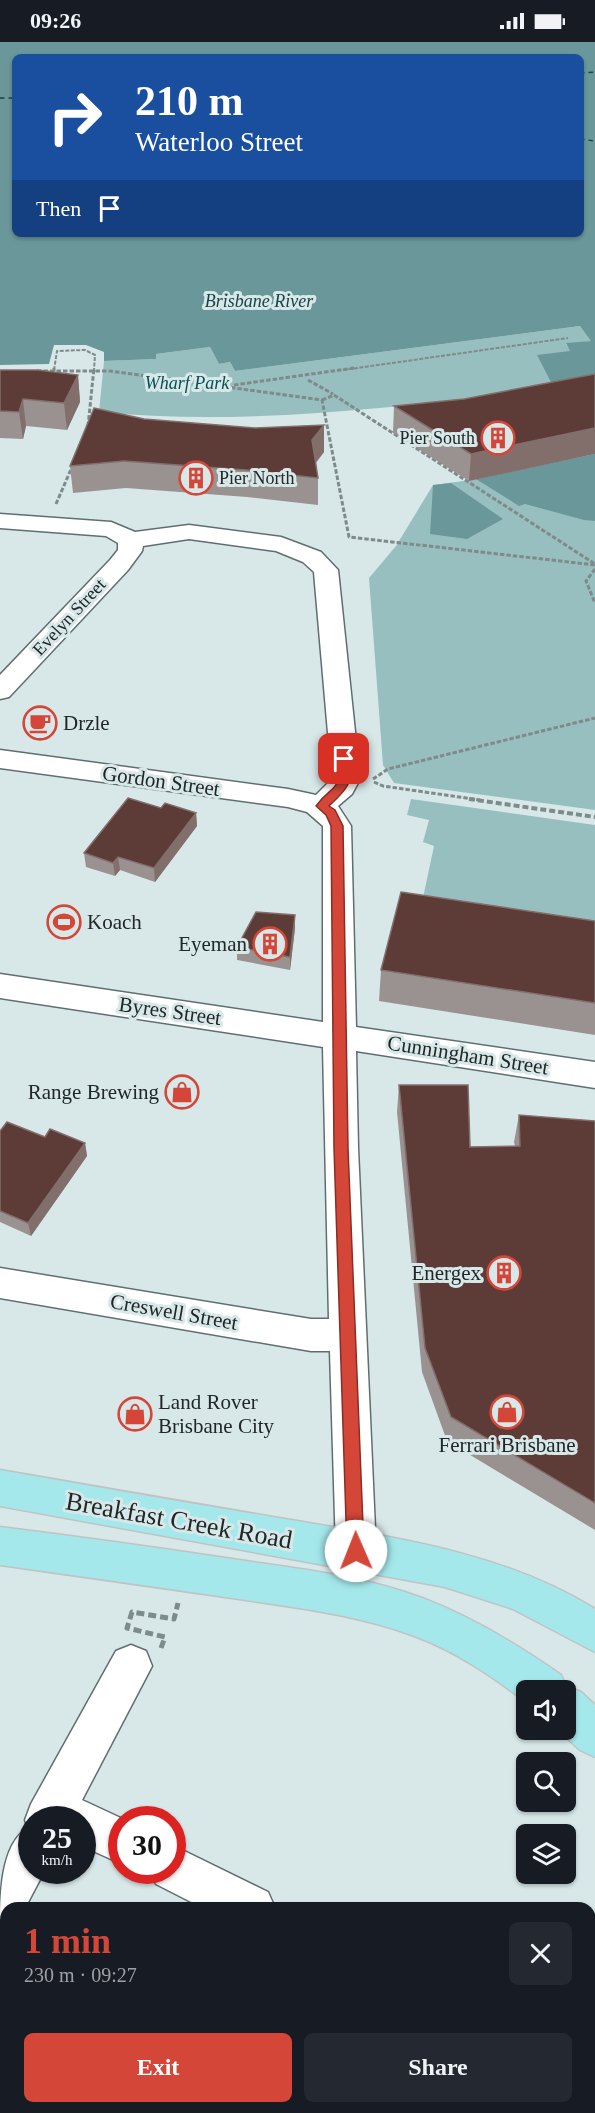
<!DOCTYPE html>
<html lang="en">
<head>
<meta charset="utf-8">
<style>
  :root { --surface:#171b24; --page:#242831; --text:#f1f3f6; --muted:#9ea1a6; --accent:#d44638 }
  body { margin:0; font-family:Georgia,serif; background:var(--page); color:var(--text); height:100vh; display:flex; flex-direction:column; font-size:22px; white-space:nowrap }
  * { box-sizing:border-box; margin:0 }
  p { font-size:20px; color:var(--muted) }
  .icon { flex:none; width:33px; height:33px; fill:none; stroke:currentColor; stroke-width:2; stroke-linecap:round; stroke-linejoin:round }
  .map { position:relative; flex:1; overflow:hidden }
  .panel { position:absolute; left:0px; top:1860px; width:596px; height:212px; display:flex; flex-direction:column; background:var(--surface); border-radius:18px 18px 0 0; box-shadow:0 2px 4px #0004 }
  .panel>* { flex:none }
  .hud { position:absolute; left:12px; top:12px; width:572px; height:183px; border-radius:9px; box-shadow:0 2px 4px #0004; background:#1a4fa0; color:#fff; overflow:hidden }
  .buttons { position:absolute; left:516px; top:1638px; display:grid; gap:12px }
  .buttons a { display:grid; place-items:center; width:60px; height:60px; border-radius:9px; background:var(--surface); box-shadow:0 2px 4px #0004; font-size:30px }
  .speed { position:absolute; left:18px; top:1764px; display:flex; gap:12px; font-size:30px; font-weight:700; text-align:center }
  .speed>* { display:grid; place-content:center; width:78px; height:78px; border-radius:50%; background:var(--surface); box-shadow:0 2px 4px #0004; line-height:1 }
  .speed small { font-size:15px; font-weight:400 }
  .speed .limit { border:9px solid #d22; background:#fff; color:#111 }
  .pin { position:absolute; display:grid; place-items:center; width:51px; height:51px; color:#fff; margin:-26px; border-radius:12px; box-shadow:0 3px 9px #0006 }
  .me { position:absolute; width:66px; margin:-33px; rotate:359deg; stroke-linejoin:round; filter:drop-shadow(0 0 4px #0008) }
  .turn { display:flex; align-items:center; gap:21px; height:126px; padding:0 24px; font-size:27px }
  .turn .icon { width:78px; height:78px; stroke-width:2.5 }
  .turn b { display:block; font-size:42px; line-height:51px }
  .then { display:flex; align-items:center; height:57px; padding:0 24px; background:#0003; gap:12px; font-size:22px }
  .round { display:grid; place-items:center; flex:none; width:63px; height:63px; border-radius:9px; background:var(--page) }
  .overview { display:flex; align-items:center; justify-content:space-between; height:102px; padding:0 24px }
  h1 { font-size:36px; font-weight:600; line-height:45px; color:var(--accent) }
  .button { display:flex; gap:12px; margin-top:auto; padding:12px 24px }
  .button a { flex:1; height:69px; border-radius:9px; background:var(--accent); color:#fff; font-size:24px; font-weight:600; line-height:69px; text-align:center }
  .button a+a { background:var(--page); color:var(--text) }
  .status { display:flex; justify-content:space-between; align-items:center; height:42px; padding:0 30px; background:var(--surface); direction:ltr }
  .status svg { height:16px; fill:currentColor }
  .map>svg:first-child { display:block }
</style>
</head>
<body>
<div class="status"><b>09:26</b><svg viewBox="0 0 49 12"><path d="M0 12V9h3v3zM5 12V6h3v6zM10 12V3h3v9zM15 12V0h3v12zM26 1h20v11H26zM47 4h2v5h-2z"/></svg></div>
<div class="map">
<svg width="595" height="2071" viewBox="0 0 595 2071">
  <rect width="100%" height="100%" fill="#d8e8e9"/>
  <path fill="#98bfc0" d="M580 284 592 299 566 302 571 309 555 348C404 363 251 385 99 370L104 319 156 317V312L210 305 219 322 230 320 235 329Z
    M595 412V768L394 741 383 723 369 536 396 504 433 443 478 437Z
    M411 757 595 783V911L417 884 434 804 423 800 429 778 407 773Z"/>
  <path fill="#6a989a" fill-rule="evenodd" d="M0 0H595V345L555 348 537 313 570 309 566 301 591 299 580 284 235 329 230 320 219 322 210 305 156 312V317L104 319V310L86 303H54L49 322 0 323ZM15 15H580V192H15Z
    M595 412V479L584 478 525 462 519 464 476 437Z
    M451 441 503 477 467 497 430 492 433 443Z"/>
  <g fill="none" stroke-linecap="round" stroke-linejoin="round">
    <path stroke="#194447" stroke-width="1.5" stroke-dasharray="4.5 4" stroke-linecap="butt" d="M580 31 595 30
      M0 56H15
      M580 97 595 99"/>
    <g stroke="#606e6f" stroke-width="3">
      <path id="minor" d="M0 472 111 480 135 490 189 483 281 495 321 510 338 528 360 737 352 752 338 764 351 784 356 985 595 1020V1046L356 1009 358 1106 376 1509 370 1523 356 1528 342 1523 336 1509 330 1309H311L0 1256V1226L311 1277H329L323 1005 0 956V932L323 980V784L307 770 288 765 0 726V708L288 747 316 753 332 737 314 530 303 520 276 509 189 497 143 504 142 509 128 528 9 655 0 657V633L110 518 118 508V501L106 494 0 486Z
        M131 1603 146 1609 152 1624 82 1758 125 1778H122V1822L82 1804V1778H32V1828H45L25 1866H6V1886L0 1888C0 1855 0 1802 28 1786L25 1778 31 1762 116 1609Z
        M172 1803 268 1850 275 1866H203L156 1842 150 1828H172Z
        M392 2066H442V2071H392Z"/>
    </g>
    <g stroke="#c1c3c3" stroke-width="3">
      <path id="major" d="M0 1428C91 1444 182 1460 273 1475 383 1494 498 1507 595 1567V1610L513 1567 445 1545 0 1464Z
        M0 1485C80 1495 160 1506 239 1518 300 1527 364 1534 422 1556 472 1575 517 1602 561 1633L566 1644 581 1650 595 1663V1715L580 1708 558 1688H566V1648H526V1660C493 1635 457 1610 417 1595 360 1573 299 1566 239 1557 160 1545 80 1534 0 1523Z"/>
    </g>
    <path stroke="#7f8a8a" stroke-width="2" stroke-dasharray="4 1.5" stroke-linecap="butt" d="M54 328 57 309 85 308 95 313 94 328
      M343 328 568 296"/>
    <path stroke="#7f8a8a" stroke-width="3" stroke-dasharray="4.5 2" stroke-linecap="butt" d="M37 329H110L322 358 349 495 595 523
      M54 329V326
      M308 338 333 352
      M234 343 354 326
      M322 358 334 353 595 522
      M88 384 94 326
      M56 462 72 425
      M595 527 586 539 595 561
      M373 737 388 727 595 676
      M374 740 383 744 480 758"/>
    <path stroke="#7f8a8a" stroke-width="4" stroke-dasharray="6 3" stroke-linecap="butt" d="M469 757 595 775"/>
    <path stroke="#7f8a8a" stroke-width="5" stroke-dasharray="8 4" stroke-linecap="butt" d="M161 1606 165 1595 127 1586 132 1570 174 1577 178 1561"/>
    <use href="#minor" fill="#fff" fill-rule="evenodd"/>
    <use href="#major" fill="#a4e8eb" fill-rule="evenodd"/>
  </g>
  <path fill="#9a9290" d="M0 328 78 333 80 360 67 388 26 384 23 397 0 396Z
    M595 332 469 439 393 391 394 364 464 357Z
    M144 377 255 386 324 383V410L316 421 318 436V463L247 455 126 446 73 451 70 424Z
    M161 766 196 771 197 784 155 840 120 828 115 834 86 825 84 811Z
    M595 879V993L379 959 381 928Z
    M295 886 290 928 237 918V905Z
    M399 1043 470 1105 515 1104 514 1100 519 1073 595 1079V1488L447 1399 422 1330 397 1070Z
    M0 1089 45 1095 85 1101 87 1114 31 1194 0 1180Z"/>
  <path fill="#826f6c" d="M78 333 80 360 67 388 64 361Z
    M23 357 26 384 23 397 19 370Z
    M324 383V410L312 425V398Z
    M595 386V412L469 439 471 412Z
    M196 771 197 784 155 840 154 826Z
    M118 815 120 828 115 834 113 821Z
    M295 873V886L290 928V915Z
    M85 1101 87 1114 31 1194 28 1181Z"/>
  <path fill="#5d3b36" stroke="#826f6c" stroke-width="1.5" d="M0 328H38L78 333 64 361 23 357 19 370 0 369Z
    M595 332V386L471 412 394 364 464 357Z
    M94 366 144 377 255 386 324 383 312 398 318 436 246 428 124 419 70 424Z
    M128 756 161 766 165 761 196 771 154 826 118 815 113 821 84 811Z
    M401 850 595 879V961L381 928Z
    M256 870 295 873 290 915 237 905Z
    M399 1043H468L470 1105 520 1104 519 1073 595 1079V1461L451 1375 425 1306Z
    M7 1080 45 1095 50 1087 85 1101 28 1181 0 1169V1089Z"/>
  <path fill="#d44638" stroke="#8a2e24" stroke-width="1.5" d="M344 713 350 717C352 743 348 746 329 764L335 768 343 784 348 1106 364 1509 362 1515 356 1517 350 1515 347 1509 334 1106 331 784 326 773 316 764C334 740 341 752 338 717Z"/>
  <defs>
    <g id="building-ring" transform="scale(1.725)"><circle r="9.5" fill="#d8e8e9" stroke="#d44638" stroke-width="1.5"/><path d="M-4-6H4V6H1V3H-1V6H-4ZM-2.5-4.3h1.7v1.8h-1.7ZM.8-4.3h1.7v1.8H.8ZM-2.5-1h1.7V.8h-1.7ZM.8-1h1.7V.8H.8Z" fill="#d44638"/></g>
    <g id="cafe-ring" transform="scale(1.725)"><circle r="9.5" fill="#d8e8e9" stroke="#d44638" stroke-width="1.5"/><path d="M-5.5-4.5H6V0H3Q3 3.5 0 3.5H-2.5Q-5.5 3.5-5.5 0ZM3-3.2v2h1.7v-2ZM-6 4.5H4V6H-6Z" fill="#d44638"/></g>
    <g id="stadium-ring" transform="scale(1.725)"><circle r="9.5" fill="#d8e8e9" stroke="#d44638" stroke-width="1.5"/><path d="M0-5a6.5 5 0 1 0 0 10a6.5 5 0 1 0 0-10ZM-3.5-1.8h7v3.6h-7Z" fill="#d44638"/></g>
    <g id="shop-ring" transform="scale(1.725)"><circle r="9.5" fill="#d8e8e9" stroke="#d44638" stroke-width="1.5"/><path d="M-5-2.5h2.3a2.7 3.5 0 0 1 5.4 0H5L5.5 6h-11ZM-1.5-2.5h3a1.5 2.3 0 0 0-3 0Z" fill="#d44638"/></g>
  </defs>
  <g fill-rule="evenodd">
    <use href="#building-ring" x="498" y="396"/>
    <use href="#building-ring" x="196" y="436"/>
    <use href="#cafe-ring" x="40" y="681"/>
    <use href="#stadium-ring" x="64" y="880"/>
    <use href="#building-ring" x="270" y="902"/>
    <use href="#shop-ring" x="182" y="1050"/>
    <use href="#building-ring" x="504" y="1231"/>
    <use href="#shop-ring" x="507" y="1370"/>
    <use href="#shop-ring" x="135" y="1372"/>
  </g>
  <g text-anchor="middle" stroke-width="6" stroke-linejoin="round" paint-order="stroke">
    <g font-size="18" font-style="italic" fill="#194447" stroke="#d8e8e9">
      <text x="259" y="265">Brisbane River</text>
    </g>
    <g font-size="18" font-style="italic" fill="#054e51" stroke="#d8e8e9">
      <text x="187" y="347">Wharf Park</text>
    </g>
    <g font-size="18" fill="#212727" stroke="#d8e8e9" text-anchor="end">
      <text x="475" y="402">Pier South</text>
      <text x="219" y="442" text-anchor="start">Pier North</text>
    </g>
    <g font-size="18" fill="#212727" stroke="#d8e8e9">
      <text transform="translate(69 575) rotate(-47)" y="6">Evelyn Street</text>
    </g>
    <g font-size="21" fill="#212727" stroke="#d8e8e9" text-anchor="start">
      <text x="63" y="688">Drzle</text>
      <text x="87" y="887">Koach</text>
      <text x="247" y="909" text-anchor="end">Eyeman</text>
      <text x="159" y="1057" text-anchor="end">Range Brewing</text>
      <text x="481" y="1238" text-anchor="end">Energex</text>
      <text x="158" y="1367">Land Rover<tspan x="158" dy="24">Brisbane City</tspan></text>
      <text x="507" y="1410" text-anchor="middle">Ferrari Brisbane</text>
    </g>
    <g font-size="21" fill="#212727" stroke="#d8e8e9">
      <text transform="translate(161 739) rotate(8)" y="7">Gordon Street</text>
      <text transform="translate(170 969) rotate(8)" y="7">Byres Street</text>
      <text transform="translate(468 1013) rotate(9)" y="7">Cunningham Street</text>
      <text transform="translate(174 1270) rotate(10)" y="7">Creswell Street</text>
    </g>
    <g font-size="26" fill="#212727" stroke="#d8e8e9">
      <text transform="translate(179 1478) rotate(10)" y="9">Breakfast Creek Road</text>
    </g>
  </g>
</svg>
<div class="buttons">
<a><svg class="icon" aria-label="sound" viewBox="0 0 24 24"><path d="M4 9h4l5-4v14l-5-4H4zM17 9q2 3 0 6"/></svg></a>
<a><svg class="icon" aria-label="search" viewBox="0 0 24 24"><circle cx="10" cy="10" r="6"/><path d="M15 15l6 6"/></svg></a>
<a><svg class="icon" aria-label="layers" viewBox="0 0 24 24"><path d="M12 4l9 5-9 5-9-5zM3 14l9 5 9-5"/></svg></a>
</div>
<div class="speed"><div>25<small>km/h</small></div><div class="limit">30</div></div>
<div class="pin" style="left:344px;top:717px;background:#d93025"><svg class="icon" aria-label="arrive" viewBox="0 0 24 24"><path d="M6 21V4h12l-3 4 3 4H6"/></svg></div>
<svg class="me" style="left:356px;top:1509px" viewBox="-20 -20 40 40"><circle r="19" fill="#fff"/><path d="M0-13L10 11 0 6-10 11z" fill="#d44638"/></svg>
<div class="hud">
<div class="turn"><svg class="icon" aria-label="right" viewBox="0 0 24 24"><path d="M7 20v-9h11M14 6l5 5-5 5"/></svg><div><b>210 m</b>Waterloo Street</div></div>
<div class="then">Then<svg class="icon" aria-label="arrive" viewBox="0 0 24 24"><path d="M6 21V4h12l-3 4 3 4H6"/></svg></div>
</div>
<section class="panel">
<div class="overview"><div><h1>1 min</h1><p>230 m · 09:27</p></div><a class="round"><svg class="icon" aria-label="close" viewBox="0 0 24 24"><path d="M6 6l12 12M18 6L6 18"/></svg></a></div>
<div class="button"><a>Exit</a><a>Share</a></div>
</section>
</div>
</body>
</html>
